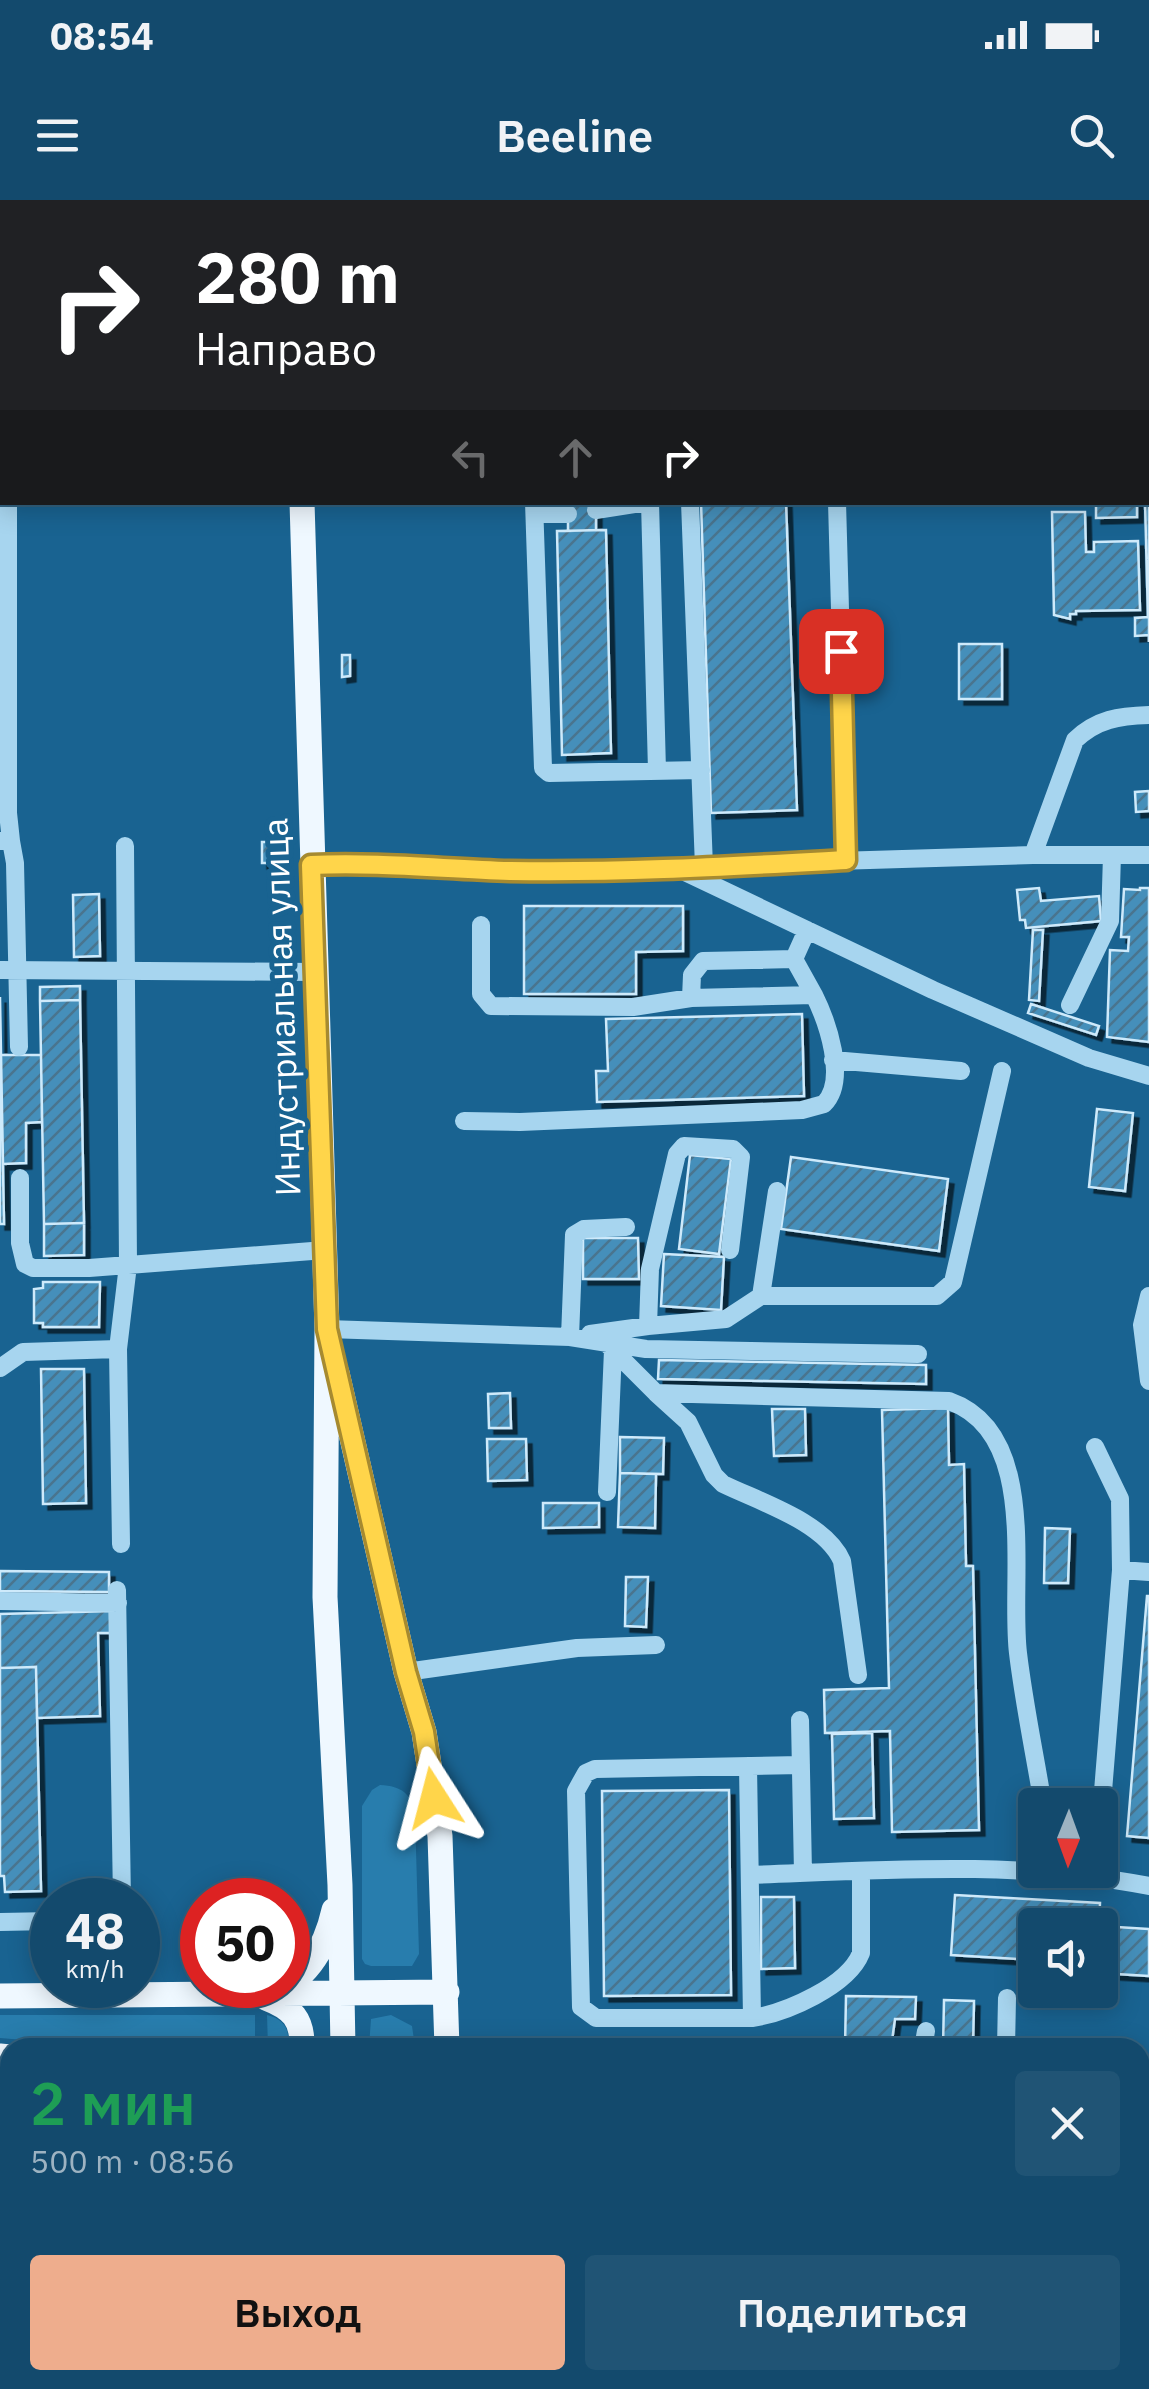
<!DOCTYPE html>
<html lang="ru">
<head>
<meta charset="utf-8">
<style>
  :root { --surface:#134a6d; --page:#205475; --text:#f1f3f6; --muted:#9db3c2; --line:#326280; --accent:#eead8d }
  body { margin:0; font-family:"IBM Plex Sans",sans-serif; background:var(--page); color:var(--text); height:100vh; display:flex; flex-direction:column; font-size:38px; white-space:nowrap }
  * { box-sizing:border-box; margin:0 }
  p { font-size:32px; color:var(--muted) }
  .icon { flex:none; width:55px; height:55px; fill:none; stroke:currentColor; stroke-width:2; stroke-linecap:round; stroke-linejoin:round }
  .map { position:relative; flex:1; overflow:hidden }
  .details { position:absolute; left:0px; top:1838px; width:1150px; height:352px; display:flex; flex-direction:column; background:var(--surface); border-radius:30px 30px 0 0; box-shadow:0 5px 25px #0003,0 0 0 2px var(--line) }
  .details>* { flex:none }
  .hud { position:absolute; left:0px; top:0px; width:1150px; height:305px; box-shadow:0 5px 25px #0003,0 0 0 2px var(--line); background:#202124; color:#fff; overflow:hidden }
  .needle { width:65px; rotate:181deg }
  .buttons { position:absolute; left:1018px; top:1588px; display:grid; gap:20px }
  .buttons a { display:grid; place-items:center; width:100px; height:100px; border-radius:10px; background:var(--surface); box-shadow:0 5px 25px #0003,0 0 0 2px var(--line); font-size:50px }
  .speed { position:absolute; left:30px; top:1678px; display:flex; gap:20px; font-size:50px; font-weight:700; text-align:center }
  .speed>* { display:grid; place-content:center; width:130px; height:130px; border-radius:50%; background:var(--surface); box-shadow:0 5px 25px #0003,0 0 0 2px var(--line); line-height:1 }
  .speed small { font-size:25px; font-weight:400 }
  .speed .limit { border:15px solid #d22; background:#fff; color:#111 }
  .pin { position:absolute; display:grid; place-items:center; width:85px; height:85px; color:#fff; margin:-42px; border-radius:20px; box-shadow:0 5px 15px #0006 }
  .me { position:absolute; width:110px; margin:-55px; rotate:351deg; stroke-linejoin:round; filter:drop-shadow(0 0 8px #0008) }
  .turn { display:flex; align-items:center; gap:35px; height:210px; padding:0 30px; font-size:45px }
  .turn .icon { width:130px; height:130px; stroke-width:2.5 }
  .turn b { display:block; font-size:70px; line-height:85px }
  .lanes { display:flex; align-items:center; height:95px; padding:0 30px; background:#0003; justify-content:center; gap:50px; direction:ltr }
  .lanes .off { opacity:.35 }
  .round { display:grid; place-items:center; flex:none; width:105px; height:105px; border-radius:10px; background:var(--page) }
  .head { display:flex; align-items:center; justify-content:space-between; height:170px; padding:0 30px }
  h1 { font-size:60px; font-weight:600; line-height:75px; color:#1e9e55 }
  .button { display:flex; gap:20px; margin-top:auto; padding:20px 30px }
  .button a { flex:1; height:115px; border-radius:10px; background:var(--accent); color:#111; font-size:40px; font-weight:600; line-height:115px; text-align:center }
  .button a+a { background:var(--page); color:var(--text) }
  .status { display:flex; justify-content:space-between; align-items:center; height:70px; padding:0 50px; background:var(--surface); direction:ltr }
  .status svg { height:28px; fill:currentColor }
  header { display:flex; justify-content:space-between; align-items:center; height:130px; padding:0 30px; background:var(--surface); font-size:45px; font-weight:600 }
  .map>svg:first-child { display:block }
</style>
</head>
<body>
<div class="status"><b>08:54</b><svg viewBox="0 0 49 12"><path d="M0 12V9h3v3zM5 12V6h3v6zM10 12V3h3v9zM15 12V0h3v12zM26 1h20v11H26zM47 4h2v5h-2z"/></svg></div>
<header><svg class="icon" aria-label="menu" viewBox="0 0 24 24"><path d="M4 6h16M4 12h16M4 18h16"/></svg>Beeline<svg class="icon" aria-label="search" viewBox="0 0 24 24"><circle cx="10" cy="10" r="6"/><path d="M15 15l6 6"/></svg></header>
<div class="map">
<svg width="1149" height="2189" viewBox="0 0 1149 2189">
  <defs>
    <pattern id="building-hatch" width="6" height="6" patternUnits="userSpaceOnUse" patternTransform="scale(2.5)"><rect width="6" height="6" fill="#458fba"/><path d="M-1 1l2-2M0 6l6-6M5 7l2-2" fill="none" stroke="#48748e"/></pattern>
    <filter id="shadow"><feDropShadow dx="5.5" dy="5.5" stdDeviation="0" flood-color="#0009"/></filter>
  </defs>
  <rect width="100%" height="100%" fill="#196391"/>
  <path fill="#287dad" d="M380 1585C402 1586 412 1594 415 1615L419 1754 412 1766H371L365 1764 362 1759V1606L372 1590Z
    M0 1815H255V1847L120 1848 0 1838Z
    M267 1815C284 1819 291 1830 287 1847H268Z
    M391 1815 412 1826 415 1847H369L371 1819Z"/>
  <path fill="url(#building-hatch)" stroke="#ceeafb" stroke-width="2.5" filter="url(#shadow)" d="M1148 139H1149V442V435L1135 436V418L1148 417 1145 302Z
    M568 302H596V330L568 331Z
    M701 302H786L797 610 711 613Z
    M1096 302H1137V317L1096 318Z
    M1052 312H1085L1086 352H1094V342L1138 341 1140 410 1076 411V414H1070V419L1054 415Z
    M606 330 611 553 562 555 557 331Z
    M959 444H1002V499H959Z
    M959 444H1002V499H959Z
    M342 455H350V476L342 477Z
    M1149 591V611L1136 612 1135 592Z
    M262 642H270V663H262Z
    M1039 688 1041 701 1099 696 1101 721 1026 728 1025 720H1020L1017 690Z
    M1140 688H1149V842L1107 837 1110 750 1128 751 1129 737H1121L1124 689 1140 690Z
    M99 694 100 756 74 757 73 695Z
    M524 706H683V751L636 752V794H524Z
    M1033 730H1043L1039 801 1029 800Z
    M80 786V800L40 801V787Z
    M0 797 4 1024H0Z
    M80 800 84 1023 44 1024 40 801Z
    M1031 804 1099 826 1096 835 1028 813Z
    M802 814 804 896 597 902 596 871H608L606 819Z
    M1 855H41L42 922 26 923V963L3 964Z
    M1097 909 1133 913 1125 991 1089 987Z
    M690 955 731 959 719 1054 679 1049Z
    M791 957 948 979 939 1051 781 1029Z
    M84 1023V1055L44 1056V1024Z
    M583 1038H638L639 1079H583Z
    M664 1054 724 1057 721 1110 661 1106Z
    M43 1082H100L99 1127H43V1123H34V1089L43 1088Z
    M659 1160 926 1165V1184L658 1179Z
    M41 1169H84L86 1303 43 1304Z
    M510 1193 511 1228H489L488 1194Z
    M948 1208 949 1265 964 1264 966 1366H973L979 1630 892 1632 890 1531 825 1533 824 1490 889 1488 882 1210Z
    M772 1209H805L806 1255 774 1256Z
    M620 1237 664 1238 663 1274 620 1273Z
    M487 1239H526L527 1280 488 1281Z
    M620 1273 656 1274 655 1328 618 1327Z
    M543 1303H599V1327L543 1328Z
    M1045 1328 1070 1329 1068 1383H1044Z
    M0 1371 109 1372V1392L0 1391Z
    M626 1377H648L646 1427 625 1426Z
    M1147 1396H1149V1638L1127 1636Z
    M113 1411 114 1433H98L100 1516 37 1518 36 1467 0 1468V1414Z
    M36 1467 41 1691 5 1692 4 1676H0V1468Z
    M872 1533 874 1618 834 1619 832 1534Z
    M729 1590 731 1795 604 1796 602 1591Z
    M955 1695 1100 1703 1099 1725H1035V1760L951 1755Z
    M761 1697H794L795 1768 761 1769Z
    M1100 1726 1149 1729V1776L1100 1773Z
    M846 1796 916 1797 915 1819H895L891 1848H845Z
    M944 1800 974 1801 973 1848H943Z
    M0 2074 3 2189H0Z"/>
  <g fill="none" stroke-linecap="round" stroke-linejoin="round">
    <path stroke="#a7d5ef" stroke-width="18" d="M1100 2 1149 1
      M1148 29 1149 24
      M0 79 2 78
      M8 302V613L11 641
      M534 302 543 568 549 573 701 570
      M650 302 657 571
      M690 302 704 667
      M837 302 847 660
      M596 310 647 302
      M535 314H568
      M0 641H11L15 663 19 847
      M1033 655H1149
      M311 665 364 663 510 671 1033 655 1075 540C1097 519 1119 516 1149 515
      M683 671 933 790 1089 858 1149 876
      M807 730 794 759 814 795
      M0 770 315 772
      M691 798 692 775 703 761 794 759
      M1070 805 1110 721 1112 655
      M833 860 961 871
      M464 921 520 922 802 910 824 904C848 880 827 821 814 795L691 798 633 807 491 806 481 794V725
      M20 978V1043L25 1064 33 1068H89L325 1050
      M761 1096H937L953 1082 1002 871
      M1149 1096 1142 1125 1149 1181
      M648 1126 726 1119 761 1096 777 991
      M327 1129 570 1137 646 1149 918 1154
      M590 1134 648 1126 650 1069 677 954 684 946 733 949 741 957 730 1050
      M570 1137 574 1035 584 1029 626 1027
      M606 1143 656 1193 949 1201C1041 1233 1009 1379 1018 1453 1024 1504 1035 1555 1043 1605
      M118 1149 121 1344
      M0 1168 23 1152 118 1149 128 1065 125 646
      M656 1193 688 1222 714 1275 723 1284C760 1302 825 1322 842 1361L858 1475
      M1095 1247 1120 1299 1121 1370 1149 1372
      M607 1292 613 1150
      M117 1390 122 1700
      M0 1401 118 1403
      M406 1472 577 1448 656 1445
      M800 1520 803 1673
      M801 1565 595 1569 586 1573 576 1591 581 1807 596 1818H752C786 1813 848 1786 861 1753V1671
      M748 1566 752 1818
      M1100 1628 1121 1370
      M750 1675C884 1670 1017 1660 1149 1686
      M0 1722 52 1721
      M923 1848 926 1831
      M1006 1848 1007 1798
      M1140 1886H1149
      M0 2019H10
      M1140 2091 1149 2038
      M158 2180V2189
      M796 2180V2189
      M521 2189 535 2180
      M1121 2189 1123 2180"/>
    <path stroke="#eff8ff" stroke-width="25" d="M294 0V2
      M302 302 327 1129 325 1397 340 1685 343 1848
      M337 1173 406 1472 424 1532 440 1636 447 1848
      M271 1793C308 1779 326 1746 334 1710
      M0 1796 447 1792
      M266 1798C292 1808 303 1819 302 1848
      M0 1856 10 1857
      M354 2180V2189
      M449 2180V2189"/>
  </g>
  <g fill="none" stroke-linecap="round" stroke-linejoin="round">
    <g stroke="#a68a30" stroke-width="25">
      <path id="route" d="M434 1598 424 1532 406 1472 327 1129 311 665C378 662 443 669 510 671 622 673 735 666 846 660L841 451"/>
    </g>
    <use href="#route" stroke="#ffd54a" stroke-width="18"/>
  </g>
  <g text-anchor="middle" stroke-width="10" stroke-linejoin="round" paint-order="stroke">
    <g font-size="35" fill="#fff" stroke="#196391">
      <text transform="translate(282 807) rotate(-92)" y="12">Индустриальная улица</text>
    </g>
  </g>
</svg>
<div class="buttons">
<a><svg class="needle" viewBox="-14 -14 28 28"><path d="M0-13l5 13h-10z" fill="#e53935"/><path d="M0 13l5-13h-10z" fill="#9db3c2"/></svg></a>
<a><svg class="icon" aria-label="sound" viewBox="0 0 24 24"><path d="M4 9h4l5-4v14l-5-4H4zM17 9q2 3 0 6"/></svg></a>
</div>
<div class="speed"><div>48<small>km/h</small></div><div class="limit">50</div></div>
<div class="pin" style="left:841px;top:451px;background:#d93025"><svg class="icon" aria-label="arrive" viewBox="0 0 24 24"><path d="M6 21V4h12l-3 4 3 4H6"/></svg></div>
<svg class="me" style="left:434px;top:1598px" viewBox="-20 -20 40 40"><path d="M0-17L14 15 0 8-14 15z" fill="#ffd54a" stroke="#fff" stroke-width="4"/></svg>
<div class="hud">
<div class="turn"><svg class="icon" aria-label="right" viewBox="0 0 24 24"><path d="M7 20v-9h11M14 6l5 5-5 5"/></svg><div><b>280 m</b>Направо</div></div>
<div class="lanes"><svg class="icon off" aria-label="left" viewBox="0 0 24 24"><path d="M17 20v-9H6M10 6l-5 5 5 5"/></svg><svg class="icon off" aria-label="ahead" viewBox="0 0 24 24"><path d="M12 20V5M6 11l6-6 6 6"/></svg><svg class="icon" aria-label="right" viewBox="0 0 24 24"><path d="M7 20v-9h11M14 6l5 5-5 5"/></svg></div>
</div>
<section class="details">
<div class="head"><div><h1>2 мин</h1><p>500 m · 08:56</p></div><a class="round"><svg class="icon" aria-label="close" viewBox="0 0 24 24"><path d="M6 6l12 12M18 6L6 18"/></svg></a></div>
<div class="button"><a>Выход</a><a>Поделиться</a></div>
</section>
</div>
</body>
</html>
